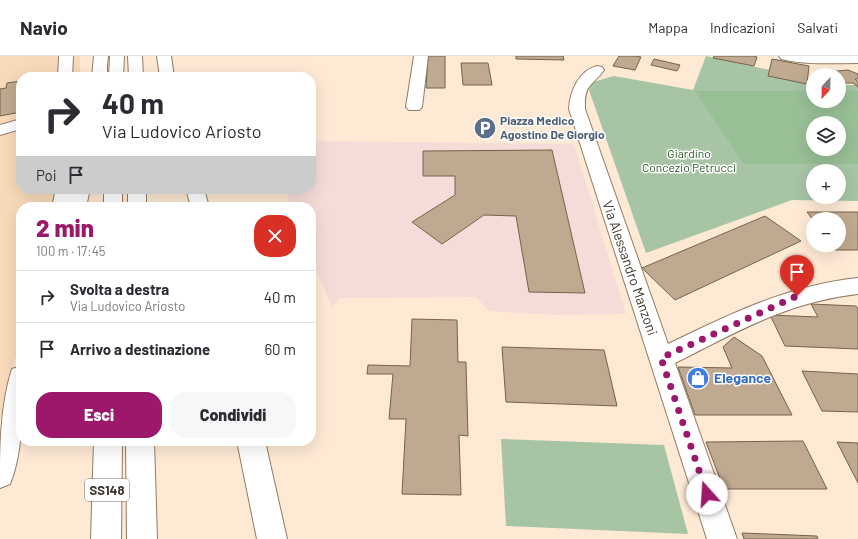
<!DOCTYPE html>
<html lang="it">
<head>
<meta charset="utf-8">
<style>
  :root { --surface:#fff; --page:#f7f7f7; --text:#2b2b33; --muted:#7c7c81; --line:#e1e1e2; --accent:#9c186a }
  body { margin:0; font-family:Barlow,sans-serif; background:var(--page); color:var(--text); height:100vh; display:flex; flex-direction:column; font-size:15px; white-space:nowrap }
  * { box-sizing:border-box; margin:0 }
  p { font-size:13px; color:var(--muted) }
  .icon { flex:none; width:22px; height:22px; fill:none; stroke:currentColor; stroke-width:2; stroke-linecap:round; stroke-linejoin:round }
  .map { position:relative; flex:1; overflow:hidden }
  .side { position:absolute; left:16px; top:146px; width:300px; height:244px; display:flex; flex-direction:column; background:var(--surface); border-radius:16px; box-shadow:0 4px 16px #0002 }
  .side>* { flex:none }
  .banner { position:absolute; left:16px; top:16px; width:300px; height:122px; border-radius:16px; box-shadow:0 4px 16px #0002; background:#fff; color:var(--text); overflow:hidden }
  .needle { width:26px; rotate:202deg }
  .tools { position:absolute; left:806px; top:12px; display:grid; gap:8px }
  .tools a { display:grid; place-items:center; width:40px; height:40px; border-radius:50%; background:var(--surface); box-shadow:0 4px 16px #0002; font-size:20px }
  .pin { position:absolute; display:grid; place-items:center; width:34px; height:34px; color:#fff; margin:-41px -17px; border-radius:50% 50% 50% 0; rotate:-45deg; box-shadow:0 0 4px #0007 }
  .pin .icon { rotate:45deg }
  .me { position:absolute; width:44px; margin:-22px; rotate:341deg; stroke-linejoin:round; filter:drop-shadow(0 0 3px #0008) }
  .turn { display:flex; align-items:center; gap:14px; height:84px; padding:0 20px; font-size:18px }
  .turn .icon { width:52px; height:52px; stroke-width:2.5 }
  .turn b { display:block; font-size:28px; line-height:34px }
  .then { display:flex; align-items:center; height:38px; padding:0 20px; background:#0003; gap:8px; font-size:15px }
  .round { display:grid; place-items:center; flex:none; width:42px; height:42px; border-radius:16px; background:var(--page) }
  .summary { display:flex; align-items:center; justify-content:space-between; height:68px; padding:0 20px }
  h1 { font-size:24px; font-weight:800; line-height:30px; color:var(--accent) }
  .primary-button { display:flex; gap:8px; margin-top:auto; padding:8px 20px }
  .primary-button a { flex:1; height:46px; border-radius:16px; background:var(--accent); color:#fff; font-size:16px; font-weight:800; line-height:46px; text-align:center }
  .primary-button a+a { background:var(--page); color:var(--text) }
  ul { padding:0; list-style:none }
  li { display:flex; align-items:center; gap:12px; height:52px; padding:0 20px; border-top:1px solid var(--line) }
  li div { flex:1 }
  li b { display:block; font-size:15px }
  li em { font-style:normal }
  header { display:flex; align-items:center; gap:24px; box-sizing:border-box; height:56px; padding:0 20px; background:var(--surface); border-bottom:1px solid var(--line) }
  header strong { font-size:19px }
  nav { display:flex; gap:22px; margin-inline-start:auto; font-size:14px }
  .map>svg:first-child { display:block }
</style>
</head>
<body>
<header>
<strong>Navio</strong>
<nav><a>Mappa</a><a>Indicazioni</a><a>Salvati</a></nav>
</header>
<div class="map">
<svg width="858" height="483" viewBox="0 0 858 483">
  <rect width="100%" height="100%" fill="#fde9d4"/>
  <path fill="#f8daba" d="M0 0H80V21H21V133H56L52 151H21V278L0 366Z"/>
  <path fill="#f6dcd8" d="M311 85 574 88 626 258 556 259 489 255 476 241 340 242 332 252 311 200V151H292L285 133H311Z"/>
  <path fill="#a7c4a5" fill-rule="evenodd" d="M706 0 770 14 769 20 813 28V45H839V29H858V145L792 144 646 197 589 34 593 26 614 20 693 34ZM813 67H839V93H813ZM813 115H839V141H813Z
    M501 383 664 389 688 478 506 470Z"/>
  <path fill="#99bf97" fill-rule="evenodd" d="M695 35H813V45H839V35H858V108H744ZM813 67H839V93H813Z"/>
  <path fill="#bfa990" stroke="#76624a" d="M428 0H445V32H426Z
    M516 0H563L564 4 516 3Z
    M619 0H635L641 1 635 14 613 10Z
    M714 0H753L757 1 754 10 713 2Z
    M654 3 680 9 677 15 651 9Z
    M772 3 809 10 807 28 768 20Z
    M461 7H488L492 29H463Z
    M848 14 858 18V23H855L858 26V31L853 27H839V19H818L816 17Z
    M21 25V56L0 60V33L6 32 7 27Z
    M552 94 585 237 529 236 516 160 484 159 442 188 412 166 455 139V120H423V95Z
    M807 156H858V194H835L831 189H839V163L813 164Z
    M765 160 801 185 675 244 642 212Z
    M811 248 856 250 858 253V293L785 290 770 259 818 261Z
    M412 263 457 264 458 306H466L468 380 459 379 461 439 402 438 406 363H389L393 318H367L368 309 410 310Z
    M734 281 762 300 792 359H695L678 311 732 312 723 291Z
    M502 291 604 294 617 350 506 346Z
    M802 315 858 318V356L822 355Z
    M803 385 827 433H724L706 386Z
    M837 386 858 387V427Z
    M742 477 817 480 818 483H744Z"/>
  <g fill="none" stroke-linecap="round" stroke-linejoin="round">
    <g stroke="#927b64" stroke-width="2">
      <path id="minor" d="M59 0H73L72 21H58Z
        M94 0H108L106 21H92Z
        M157 0H171L174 21H160Z
        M414 0H428L422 51 419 54H409L406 51Z
        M779 0H858V7C833 7 806 9 781 3Z
        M597 10 602 11 604 14C592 31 584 27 585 53L668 288C730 258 789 229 858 222V238C787 246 737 276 675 307L737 483H707L569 53C570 36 578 15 597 10Z
        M21 63V73L0 79V69Z
        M56 133H90L86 151H52Z
        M186 133H204L209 151H191Z
        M21 310C21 349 25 391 10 428L0 432C0 393 0 350 12 313Z
        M237 385H265L287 483H257Z"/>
    </g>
    <g stroke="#927b64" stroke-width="2">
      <path id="highway" d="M110 0H124L123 21H109Z
        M128 0H142L143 21H129Z
        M100 8 105 9 109 21H95L93 12 95 9Z
        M104 133H122V151H104Z
        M128 133H146V151H128Z
        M94 385H122L121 483H91Z
        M126 385H154L157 483H127Z"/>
    </g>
    <use href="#minor" fill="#fff" fill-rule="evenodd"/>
    <use href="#highway" fill="#fff" fill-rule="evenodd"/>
  </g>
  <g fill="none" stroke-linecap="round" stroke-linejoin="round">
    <path stroke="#9c186a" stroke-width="7" stroke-dasharray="0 12.6" d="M707 438 661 302 797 240"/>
  </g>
  <defs>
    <g id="parking-disc" transform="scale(1.15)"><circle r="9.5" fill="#5c6f8a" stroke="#fff"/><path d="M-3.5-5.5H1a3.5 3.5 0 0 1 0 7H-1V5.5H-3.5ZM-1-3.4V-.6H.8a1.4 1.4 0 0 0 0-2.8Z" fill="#fff"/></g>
    <g id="shop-disc" transform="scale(1.15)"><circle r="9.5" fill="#3f7fe0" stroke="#fff"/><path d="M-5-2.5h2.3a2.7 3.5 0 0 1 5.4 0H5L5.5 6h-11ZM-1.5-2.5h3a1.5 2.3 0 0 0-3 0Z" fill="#fff"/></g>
  </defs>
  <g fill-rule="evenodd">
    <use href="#parking-disc" x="485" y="72"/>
    <use href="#shop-disc" x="698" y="322"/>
  </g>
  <g text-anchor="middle" stroke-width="3" stroke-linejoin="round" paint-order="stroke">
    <g font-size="12" font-weight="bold" fill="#4e5e75" stroke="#fff" text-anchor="start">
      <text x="500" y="69">Piazza Medico<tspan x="500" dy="14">Agostino De Giorgio</tspan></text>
    </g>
    <g font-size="12" fill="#275a26" stroke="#fff">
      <text x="689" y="102">Giardino<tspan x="689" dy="14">Concezio Petrucci</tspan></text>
    </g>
    <rect fill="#fff" stroke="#77716a" stroke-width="1" x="85" y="423" width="44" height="22" rx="3"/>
    <g font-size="13" font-weight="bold" fill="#3d342a">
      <text x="107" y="439">SS148</text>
    </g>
    <g font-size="14" fill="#3d342a" stroke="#fff">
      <text transform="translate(630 212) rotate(71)" y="5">Via Alessandro Manzoni</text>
    </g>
    <g font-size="14" font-weight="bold" fill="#366cbe" stroke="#fff" text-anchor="start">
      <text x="714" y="327">Elegance</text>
    </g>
  </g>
</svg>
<div class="tools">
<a><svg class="needle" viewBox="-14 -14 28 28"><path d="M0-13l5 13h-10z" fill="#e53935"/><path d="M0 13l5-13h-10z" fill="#7c7c81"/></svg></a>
<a><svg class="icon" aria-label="layers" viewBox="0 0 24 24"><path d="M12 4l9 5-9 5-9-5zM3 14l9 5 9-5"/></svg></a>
<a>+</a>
<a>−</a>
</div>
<div class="pin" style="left:797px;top:240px;background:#d93025"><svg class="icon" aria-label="arrive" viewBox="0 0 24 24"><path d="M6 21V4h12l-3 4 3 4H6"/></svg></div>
<svg class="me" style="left:707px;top:438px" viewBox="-20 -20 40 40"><circle r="19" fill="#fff"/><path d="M0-13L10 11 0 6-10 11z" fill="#9c186a"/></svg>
<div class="banner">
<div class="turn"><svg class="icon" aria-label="right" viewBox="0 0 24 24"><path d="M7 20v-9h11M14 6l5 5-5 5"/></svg><div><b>40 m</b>Via Ludovico Ariosto</div></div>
<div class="then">Poi<svg class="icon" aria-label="arrive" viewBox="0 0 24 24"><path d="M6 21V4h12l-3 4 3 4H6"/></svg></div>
</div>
<section class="side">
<div class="summary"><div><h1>2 min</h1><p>100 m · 17:45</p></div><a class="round" style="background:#d93025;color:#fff"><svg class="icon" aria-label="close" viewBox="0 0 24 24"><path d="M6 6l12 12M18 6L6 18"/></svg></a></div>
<ul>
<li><svg class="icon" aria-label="right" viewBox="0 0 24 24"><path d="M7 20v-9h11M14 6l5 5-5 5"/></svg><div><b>Svolta a destra</b><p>Via Ludovico Ariosto</p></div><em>40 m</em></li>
<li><svg class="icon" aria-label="arrive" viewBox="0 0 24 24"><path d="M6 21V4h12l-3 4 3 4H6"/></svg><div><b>Arrivo a destinazione</b></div><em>60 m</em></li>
</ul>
<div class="primary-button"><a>Esci</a><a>Condividi</a></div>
</section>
</div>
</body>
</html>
